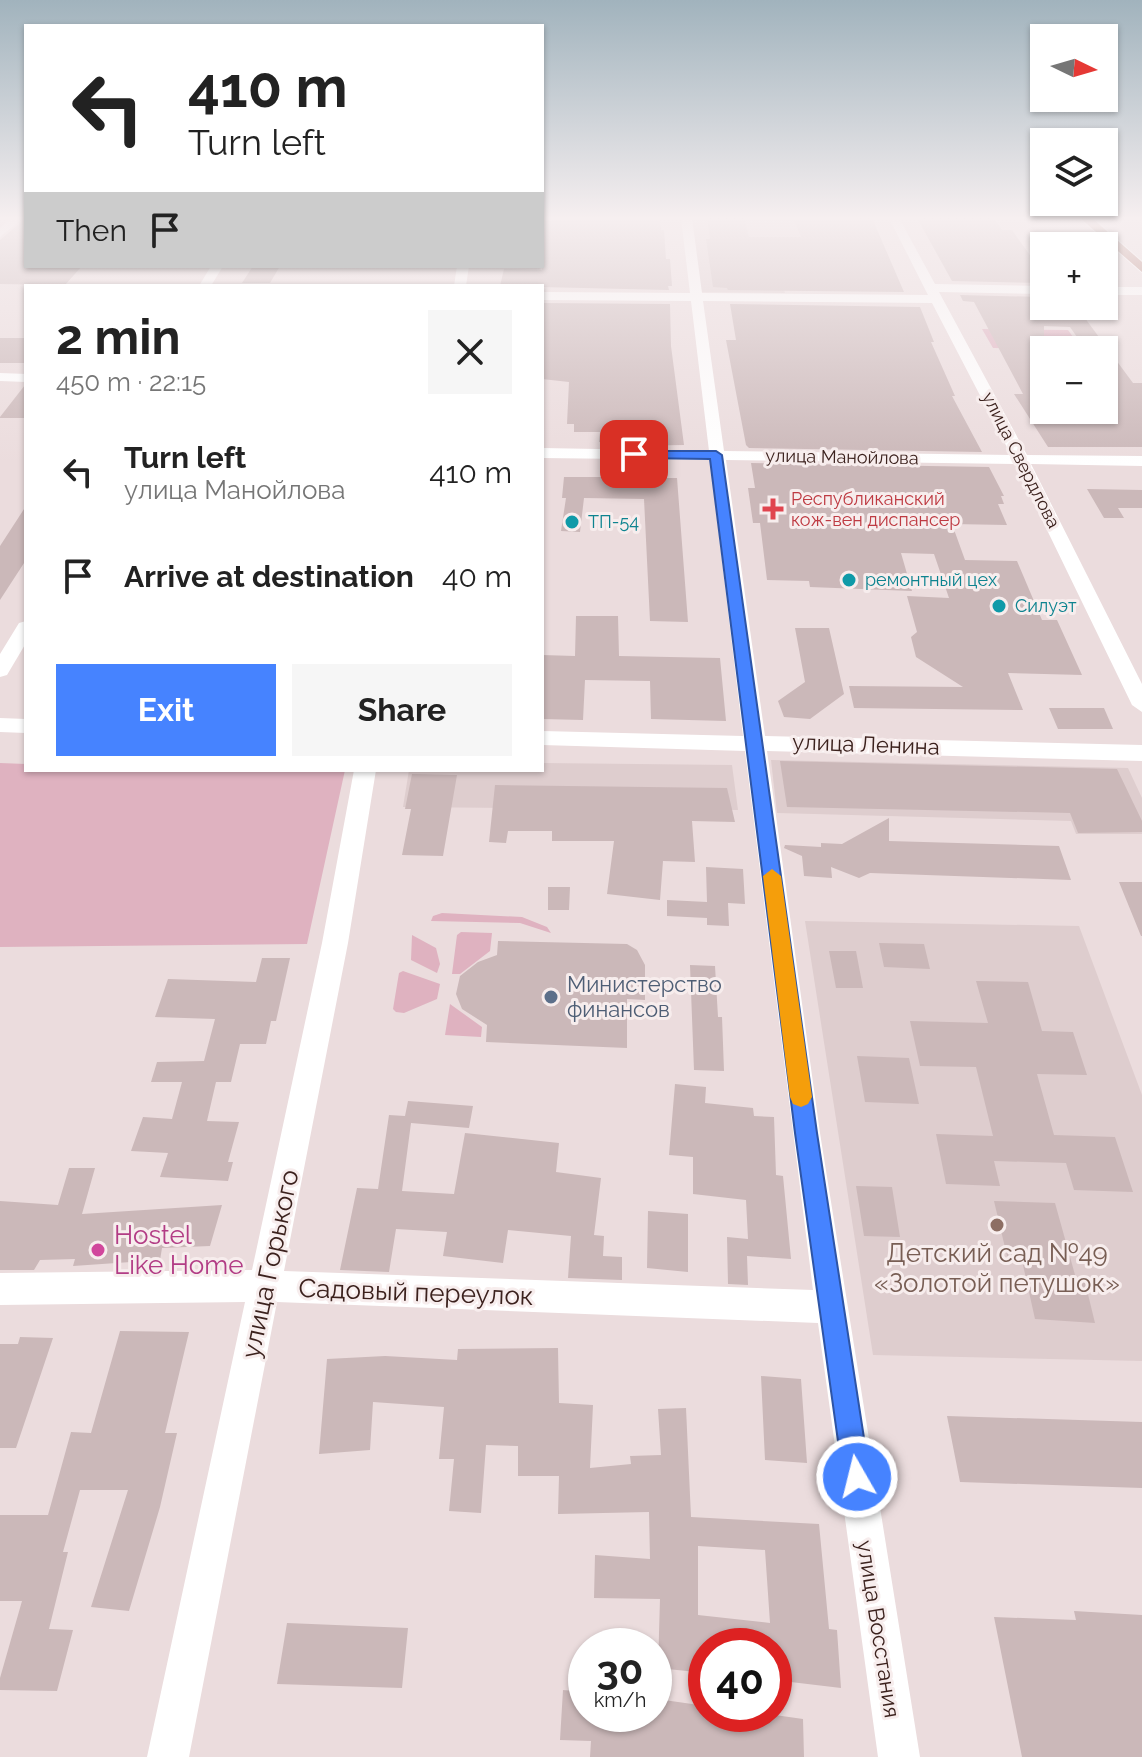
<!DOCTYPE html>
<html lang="en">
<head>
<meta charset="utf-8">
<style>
  :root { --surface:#fff; --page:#f6f6f6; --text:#222; --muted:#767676; --accent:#4683ff }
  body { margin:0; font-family:Raleway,sans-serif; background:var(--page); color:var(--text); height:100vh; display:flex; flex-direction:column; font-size:30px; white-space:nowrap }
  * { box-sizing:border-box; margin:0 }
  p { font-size:26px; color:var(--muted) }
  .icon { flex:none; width:44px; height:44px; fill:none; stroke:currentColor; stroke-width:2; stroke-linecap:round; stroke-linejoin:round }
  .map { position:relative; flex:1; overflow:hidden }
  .side { position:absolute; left:24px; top:284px; width:520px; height:488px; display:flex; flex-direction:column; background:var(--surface); border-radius:0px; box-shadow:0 2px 6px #0004 }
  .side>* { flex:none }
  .banner { position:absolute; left:24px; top:24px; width:520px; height:244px; border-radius:0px; box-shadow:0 2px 6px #0004; background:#fff; color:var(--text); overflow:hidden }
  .needle { width:52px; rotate:95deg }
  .tools { position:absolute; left:1030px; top:24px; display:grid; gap:16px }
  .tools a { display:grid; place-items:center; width:88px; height:88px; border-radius:0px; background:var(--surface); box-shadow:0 2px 6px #0004; font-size:40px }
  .speed { position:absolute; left:568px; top:1628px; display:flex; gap:16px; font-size:40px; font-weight:700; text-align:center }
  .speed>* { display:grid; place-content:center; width:104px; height:104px; border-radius:50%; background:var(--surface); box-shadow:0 2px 6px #0004; line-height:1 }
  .speed small { font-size:20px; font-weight:400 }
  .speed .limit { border:12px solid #d22; background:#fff; color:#111 }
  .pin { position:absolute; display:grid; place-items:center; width:68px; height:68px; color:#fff; margin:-34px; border-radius:16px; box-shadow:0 4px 12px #0006 }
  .me { position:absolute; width:88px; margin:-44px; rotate:352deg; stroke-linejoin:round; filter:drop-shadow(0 0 6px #0008) }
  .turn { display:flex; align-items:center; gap:28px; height:168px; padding:0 32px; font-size:36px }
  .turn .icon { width:104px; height:104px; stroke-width:2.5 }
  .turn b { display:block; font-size:56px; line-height:68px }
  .then { display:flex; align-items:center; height:76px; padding:0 32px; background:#0003; gap:16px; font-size:30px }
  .round { display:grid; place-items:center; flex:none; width:84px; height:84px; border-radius:0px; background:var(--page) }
  .summary { display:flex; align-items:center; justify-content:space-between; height:136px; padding:0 32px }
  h1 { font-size:48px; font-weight:700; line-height:60px }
  .button { display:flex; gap:16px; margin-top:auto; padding:16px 32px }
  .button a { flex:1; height:92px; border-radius:0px; background:var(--accent); color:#fff; font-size:32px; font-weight:700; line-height:92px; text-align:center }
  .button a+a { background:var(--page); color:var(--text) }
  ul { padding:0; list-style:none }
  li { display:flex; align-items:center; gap:24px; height:104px; padding:0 32px }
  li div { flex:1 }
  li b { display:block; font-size:30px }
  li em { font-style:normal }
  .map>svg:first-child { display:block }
</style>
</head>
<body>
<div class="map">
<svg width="1142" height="1757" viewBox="0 0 1142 1757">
  <rect width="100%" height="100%" fill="#ebdcdd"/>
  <path fill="#decdce" d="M689 218H835L838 224 779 272 785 293 700 292Z
    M771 760 1128 768 1142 798V834H1076L1071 821 777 813Z
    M542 763 732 765 738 810 403 807 409 770H542Z
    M805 921 1079 926 1142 1095V1361L873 1355Z"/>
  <path fill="#dfb2c0" d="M982 329 1068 330 1082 349 993 348Z
    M0 763 26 764V770H345L307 944 0 947Z
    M442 913 522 917 547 927 551 933 520 923 431 921 433 916Z
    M461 932 492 933 490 951 460 974H452L457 935Z
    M412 935 436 948 440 964 437 973 411 960Z
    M403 971 440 984 437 999 404 1013 396 1012 393 1009 399 973Z
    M450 1004 482 1027 481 1037 445 1035Z"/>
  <path fill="#cbb8b9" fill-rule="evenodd" d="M26 218V266H82L65 285 0 284V240Z
    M707 218H744L749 237H801L794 220 872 218 904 292 728 290 727 288 713 287 706 239H710Z
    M917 218H994L1002 230H1012L1044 275V283L952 281Z
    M643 220 660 221 661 230H664L666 259H670L672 286H668L669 290 500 286 504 269 542 270V221Z
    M253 266H280L270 283H242Z
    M960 295 1044 297V306H1076L1133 383H1142V447H1048L1014 394H1023L974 302 963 301ZM1044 326 1070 327 1086 350H1104V388L1115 408 1044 410Z
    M542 303 670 304 671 346 684 445 621 446V443L599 442 600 432H574V424H567L569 382 542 379Z
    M730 304 920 307 934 342H931L955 396H952L982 452 749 448 746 445 726 340H736Z
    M0 338H26V363H0Z
    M25 385 26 418H0V417Z
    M621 462H650V478H677L688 622 650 621 644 499 584 498 580 532 561 531 566 498H562L564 477H621Z
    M751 463 989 467 1004 496H1001L1004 504H998L1007 525 952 524 965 560 1017 561 1042 620H1057L1082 675 1008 673 1023 710 854 708 849 686 963 687 916 657 911 637 917 632 907 596 949 598 934 554 901 553 912 591 810 587 809 581 767 580 760 523H753L748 488H755Z
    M1087 489 1142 490V508H1118L1124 518H1104Z
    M26 506V560L0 600V546Z
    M576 616H618L619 656 720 658 726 721 651 719 650 681 585 680 583 720 542 719V655L575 656Z
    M795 628H829L844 694 810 719 784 717 778 701 805 682Z
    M1049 708H1104L1113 729H1058Z
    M780 761 1117 769 1142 821V832L1078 833 1070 813 787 807Z
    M412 774 457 775 443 856 402 855 411 809H405Z
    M495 785 727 788 735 822 692 821 695 862 663 861 660 900 607 894 614 841H552V831H508L506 843 489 842Z
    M889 818V841L1059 846 1071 880 870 873 859 878 831 867 832 878 804 876 802 856 784 848 785 845 821 847V843L842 844Z
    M706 867 743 869 745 904 728 903 729 926 707 925V918L667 916V900L707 902Z
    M1119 882H1142V936H1141Z
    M548 887H570L569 910H548Z
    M498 941 627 944 637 950 645 965V1000L627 999V1048L486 1042 487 1025 462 1009 456 994 460 976 478 962 497 955Z
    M879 943 924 944 930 969 884 967Z
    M829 951H856L863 988H836Z
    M262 958H290L276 1021H271L266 1044H240L231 1082H216L207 1121 239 1122 228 1162H233L228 1181 160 1177 168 1153 131 1151 143 1117 172 1119 182 1082H151L157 1062 204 1061 215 1019 155 1017 168 979 256 982Z
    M690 965 715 966 718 1017H722L724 1071 694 1070Z
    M976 981 1028 982 1042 1031 1073 1032 1087 1075 1037 1074 1054 1135 1115 1137 1133 1192 1074 1190 1066 1163 994 1161 1000 1186 946 1184 936 1134 993 1136 976 1067 920 1066 910 1021 988 1023Z
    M857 1056 909 1058 919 1104 865 1102Z
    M675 1084 706 1087 705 1103 753 1108 754 1116 774 1117 776 1175 783 1176 791 1259 747 1256 748 1285 728 1284 727 1237 748 1239 746 1200 693 1194V1157L669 1155Z
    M408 1101 473 1106 469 1128 411 1123 402 1191 454 1194 465 1133 559 1143 556 1172 601 1178 594 1235 604 1236 603 1256 622 1257V1280L568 1278 571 1236 508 1230 503 1263 443 1256 447 1232 396 1229 389 1272 340 1270 357 1188 378 1189 389 1115 405 1116Z
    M69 1168H95L82 1214 222 1205 210 1246 162 1248 160 1260 73 1266 75 1259 40 1260 34 1270H0V1201L58 1205Z
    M856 1186 892 1187 900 1237 864 1236Z
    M994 1201 1055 1203 1077 1282H1085L1095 1323 1035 1319 1021 1256H1007Z
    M648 1211 688 1214V1272L647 1268Z
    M120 1331 189 1332 165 1433H177L160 1507 129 1611 91 1607 128 1490H80L63 1552H68L49 1629 73 1630 57 1691 0 1690V1678L22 1601H0V1515H48L71 1432 91 1433Z
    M20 1337 53 1338 16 1448H0V1344H18Z
    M558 1348 559 1403 593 1405 590 1468 631 1464 630 1456 661 1455 658 1409 686 1408 691 1517 819 1524 829 1629 837 1630 841 1688 774 1680V1646H706V1673L658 1668 660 1599 594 1598 595 1555 650 1559 649 1512 558 1514 559 1476H518V1446L486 1445 481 1513 449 1511 454 1459H439L444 1407 373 1402 370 1450 319 1454 327 1359 385 1356 457 1360 458 1349ZM698 1546 765 1550 770 1623 698 1615Z
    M761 1376 801 1379 807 1463 765 1460Z
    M947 1416 1142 1422V1488L960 1482Z
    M1074 1611 1142 1615V1757H1022L994 1617 1076 1620Z
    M287 1623 408 1628 402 1688 277 1684Z
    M563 1690 586 1692V1714H654V1700L657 1699 706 1706V1714H768L803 1719 804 1757H590L591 1741 560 1740Z"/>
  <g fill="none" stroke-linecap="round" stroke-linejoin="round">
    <g stroke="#fff" stroke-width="2">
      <path id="major" d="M1080 218H1092L1142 262V272Z"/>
    </g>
    <path fill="#fff" fill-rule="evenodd" d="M11 218H23L0 237V228Z
      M681 218H692L702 293 928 295 889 218H899L935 284 1044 286V294L939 292 1027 455 1142 456V466L1031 464 1142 684V712L1132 705 1015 464 726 460 765 736 1142 745V761L767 751 820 1133 920 1757H878L818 1323 277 1302 189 1757H147L245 1302 0 1305V1273L252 1270 322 943 354 770H376L348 943 284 1271 813 1290 745 751 542 745V731L743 736 710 460 542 458V448L709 451 691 301 542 300V292L690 293ZM703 301 932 303 1011 455 724 451Z
      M211 266H223L211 286H199Z
      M457 266H469L466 286H454Z
      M1104 287H1142V295H1104Z
      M0 373 26 374V382L0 381Z
      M26 621V643L7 675 0 677V654L19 623Z
      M0 718 26 719V733L0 732Z"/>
    <use href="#major" fill="#a5685b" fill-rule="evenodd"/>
  </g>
  <linearGradient id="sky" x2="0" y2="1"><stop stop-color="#a1b3bd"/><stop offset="0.47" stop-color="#f6eff0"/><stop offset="1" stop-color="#f6eff0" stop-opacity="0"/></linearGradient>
  <rect width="1142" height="464" fill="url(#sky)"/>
  <path fill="#4683ff" stroke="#2e55a6" stroke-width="2" d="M629 451H716L722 455 817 1133 870 1477 866 1487 857 1491 847 1487 843 1477 795 1133 710 459 634 458 628 454Z"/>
  <path fill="#f59e0b" d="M772 869 781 876 812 1097 808 1104 801 1107 793 1104 790 1097 763 876Z"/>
  <path fill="#e0444e" stroke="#f7eded" stroke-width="3" d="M769 497h8v8h8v8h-8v8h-8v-8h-8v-8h8z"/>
  <g fill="#0f9aa8" stroke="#f7eded" stroke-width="3">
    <circle cx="572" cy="522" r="8"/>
    <circle cx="849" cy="580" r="8"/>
    <circle cx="999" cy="606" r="8"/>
  </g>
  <circle fill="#5c6f8a" stroke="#f7eded" stroke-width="3" cx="551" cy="997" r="8"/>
  <circle fill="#8d6e63" stroke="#f7eded" stroke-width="3" cx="997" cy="1225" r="8"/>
  <circle fill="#d1479c" stroke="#f7eded" stroke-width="3" cx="98" cy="1250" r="8"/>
  <g text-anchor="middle" stroke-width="6" stroke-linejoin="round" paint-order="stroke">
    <g font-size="18" fill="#3b211d" stroke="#f7eded">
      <text transform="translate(842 457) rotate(1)" y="6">улица Манойлова</text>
      <text transform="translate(1021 460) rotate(63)" y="6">улица Свердлова</text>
    </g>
    <g font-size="18" fill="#be3a42" stroke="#f7eded" text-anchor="start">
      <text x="791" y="505">Республиканский<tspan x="791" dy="21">кож-вен диспансер</tspan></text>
    </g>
    <g font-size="18" fill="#0d838f" stroke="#f7eded" text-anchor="start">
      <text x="588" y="528">ТП-54</text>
      <text x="865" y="586">ремонтный цех</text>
      <text x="1015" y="612">Силуэт</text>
    </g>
    <g font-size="22" fill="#3b211d" stroke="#f7eded">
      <text transform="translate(866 744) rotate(2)" y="8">улица Ленина</text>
      <text transform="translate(879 1629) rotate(81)" y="8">улица Восстания</text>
    </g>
    <g font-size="22" fill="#4e5e75" stroke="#f7eded" text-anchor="start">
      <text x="567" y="992">Министерство<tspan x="567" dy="25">финансов</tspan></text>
    </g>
    <g font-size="26" fill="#b23c85" stroke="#f7eded" text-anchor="start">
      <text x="114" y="1244">Hostel<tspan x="114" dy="30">Like Home</tspan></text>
    </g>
    <g font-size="26" fill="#785e54" stroke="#f7eded">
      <text x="997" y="1262">Детский сад №49<tspan x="997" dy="30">«Золотой петушок»</tspan></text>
    </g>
    <g font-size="26" fill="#3b211d" stroke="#f7eded">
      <text transform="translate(270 1264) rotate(-78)" y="9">улица Горького</text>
      <text transform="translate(416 1292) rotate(2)" y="9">Садовый переулок</text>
    </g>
  </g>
</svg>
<div class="tools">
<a><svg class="needle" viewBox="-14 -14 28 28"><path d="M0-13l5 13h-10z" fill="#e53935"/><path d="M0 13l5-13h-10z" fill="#767676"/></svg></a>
<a><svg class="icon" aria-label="layers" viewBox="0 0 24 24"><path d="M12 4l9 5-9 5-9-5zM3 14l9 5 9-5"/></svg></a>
<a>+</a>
<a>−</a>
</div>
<div class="speed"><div>30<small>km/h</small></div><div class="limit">40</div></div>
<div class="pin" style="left:634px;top:454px;background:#d93025"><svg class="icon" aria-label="arrive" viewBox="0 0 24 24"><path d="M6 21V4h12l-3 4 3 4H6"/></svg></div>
<svg class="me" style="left:857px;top:1477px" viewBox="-20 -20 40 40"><circle r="17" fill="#4683ff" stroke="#fff" stroke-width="3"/><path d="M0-11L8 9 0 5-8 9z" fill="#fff"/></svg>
<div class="banner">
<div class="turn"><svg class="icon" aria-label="left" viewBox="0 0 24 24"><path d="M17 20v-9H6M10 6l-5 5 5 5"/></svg><div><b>410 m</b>Turn left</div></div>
<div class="then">Then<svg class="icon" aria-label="arrive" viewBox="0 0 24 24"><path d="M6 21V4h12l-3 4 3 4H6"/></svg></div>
</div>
<section class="side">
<div class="summary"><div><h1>2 min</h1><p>450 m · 22:15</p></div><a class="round"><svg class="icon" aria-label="close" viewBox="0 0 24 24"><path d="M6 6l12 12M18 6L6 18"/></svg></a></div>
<ul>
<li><svg class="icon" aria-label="left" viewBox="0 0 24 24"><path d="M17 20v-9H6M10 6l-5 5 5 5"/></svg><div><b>Turn left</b><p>улица Манойлова</p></div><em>410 m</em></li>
<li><svg class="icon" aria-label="arrive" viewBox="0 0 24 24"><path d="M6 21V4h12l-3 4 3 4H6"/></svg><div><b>Arrive at destination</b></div><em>40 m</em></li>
</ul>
<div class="button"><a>Exit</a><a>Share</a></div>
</section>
</div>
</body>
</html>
